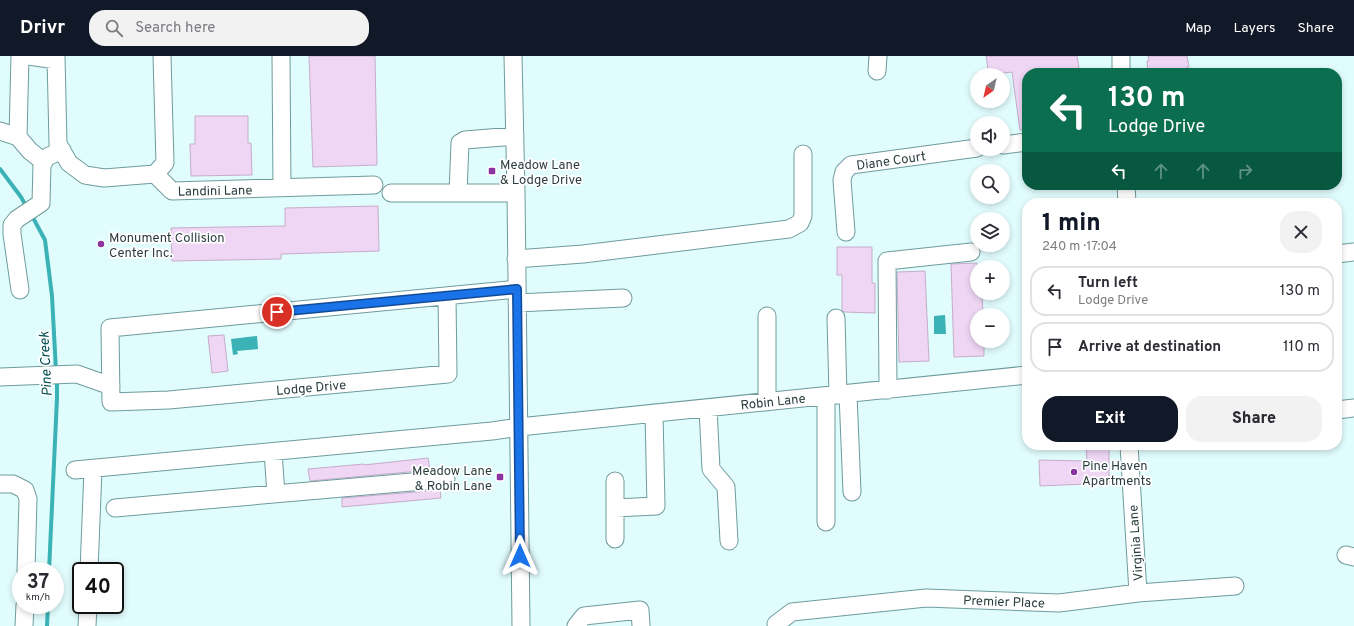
<!DOCTYPE html>
<html lang="en">
<head>
<meta charset="utf-8">
<style>
  :root { --surface:#fff; --page:#f2f2f3; --text:#2b2b33; --muted:#7c7c81; --line:#e1e1e2; --accent:#111827 }
  body { margin:0; font-family:Overpass,sans-serif; background:var(--page); color:var(--text); height:100vh; display:flex; flex-direction:column; font-size:15px; white-space:nowrap }
  * { box-sizing:border-box; margin:0 }
  p { font-size:13px; color:var(--muted) }
  .icon { flex:none; width:22px; height:22px; fill:none; stroke:currentColor; stroke-width:2; stroke-linecap:round; stroke-linejoin:round }
  .map { position:relative; flex:1; overflow:hidden }
  .details { position:absolute; left:1022px; top:142px; width:320px; height:252px; display:flex; flex-direction:column; background:var(--surface); border-radius:16px; box-shadow:0 2px 6px #0003 }
  .details>* { flex:none }
  .banner { position:absolute; left:1022px; top:12px; width:320px; height:122px; border-radius:16px; box-shadow:0 2px 6px #0003; background:#0b6e4f; color:#fff; overflow:hidden }
  .needle { width:26px; rotate:214deg }
  .buttons { position:absolute; left:970px; top:12px; display:grid; gap:8px }
  .buttons a { display:grid; place-items:center; width:40px; height:40px; border-radius:50%; background:var(--surface); box-shadow:0 2px 6px #0003; font-size:20px }
  .speed { position:absolute; left:12px; top:506px; display:flex; gap:8px; font-size:20px; font-weight:700; text-align:center }
  .speed>* { display:grid; place-content:center; width:52px; height:52px; border-radius:50%; background:var(--surface); box-shadow:0 2px 6px #0003; line-height:1 }
  .speed small { font-size:10px; font-weight:400 }
  .speed .limit { border:2px solid #111; border-radius:6px; background:#fff; color:#111 }
  .pin { position:absolute; display:grid; place-items:center; width:34px; height:34px; color:#fff; margin:-17px; border:2px solid #fff; border-radius:50%; box-shadow:0 1px 4px #0007 }
  .me { position:absolute; width:44px; margin:-22px; rotate:0deg; stroke-linejoin:round; filter:drop-shadow(0 0 3px #0008) }
  .turn { display:flex; align-items:center; gap:14px; height:84px; padding:0 20px; font-size:18px }
  .turn .icon { width:52px; height:52px; stroke-width:2.5 }
  .turn b { display:block; font-size:28px; line-height:34px }
  .lanes { display:flex; align-items:center; height:38px; padding:0 20px; background:#0003; justify-content:center; gap:20px; direction:ltr }
  .lanes .off { opacity:.35 }
  .round { display:grid; place-items:center; flex:none; width:42px; height:42px; border-radius:16px; background:var(--page) }
  .summary { display:flex; align-items:center; justify-content:space-between; height:68px; padding:0 20px }
  h1 { font-size:24px; font-weight:800; line-height:30px; color:var(--accent) }
  .action { display:flex; gap:8px; margin-top:auto; padding:8px 20px }
  .action a { flex:1; height:46px; border-radius:16px; background:var(--accent); color:#fff; font-size:16px; font-weight:800; line-height:46px; text-align:center }
  .action a+a { background:var(--page); color:var(--text) }
  ul { padding:0; list-style:none }
  li { display:flex; align-items:center; gap:12px; height:50px; margin:0 8px 6px; padding:0 12px; border:2px solid var(--line); border-radius:16px }
  li div { flex:1 }
  li b { display:block; font-size:15px }
  li em { font-style:normal }
  header { display:flex; align-items:center; gap:24px; box-sizing:border-box; height:56px; padding:0 20px; background:var(--accent); color:#fff }
  header strong { font-size:19px }
  nav { display:flex; gap:22px; margin-inline-start:auto; font-size:14px }
  .search { width:280px; height:36px; background:var(--page); display:flex; align-items:center; gap:10px; box-sizing:border-box; padding:0 14px; border-radius:16px; color:var(--muted); font-size:15px }
  .map>svg:first-child { display:block }
</style>
</head>
<body>
<header>
<strong>Drivr</strong>
<div class="search"><svg class="icon" aria-label="search" viewBox="0 0 24 24"><circle cx="10" cy="10" r="6"/><path d="M15 15l6 6"/></svg>Search here</div>
<nav><a>Map</a><a>Layers</a><a>Share</a></nav>
</header>
<div class="map">
<svg width="1354" height="570" viewBox="0 0 1354 570">
  <rect width="100%" height="100%" fill="#e1fcfd"/>
  <path fill="#3ab2b6" d="M945 259 946 278H934V260Z
    M257 280 258 293 237 295 238 298 233 299 231 283Z"/>
  <g fill="none" stroke-linecap="round" stroke-linejoin="round">
    <path stroke="#3ab2b6" stroke-width="4" d="M0 113 21 141 27 152
      M31 158 45 184 52 240 56 315
      M49 515 57 342V324
      M47 570 48 549"/>
  </g>
  <path fill="#eed6f4" stroke="#c5adca" d="M309 0H375L377 109 313 111Z
    M986 0H1077L1080 17H1027V74H1020L1012 16 989 19Z
    M1148 0H1187L1189 11H1187L1188 17H1148L1147 5H1149Z
    M195 60H248V87H251L252 119 191 120 190 88H195Z
    M378 150 379 195 281 198V203L172 205 171 172 285 170V152Z
    M837 191H872V227H875V257L844 256 842 254V219H837Z
    M977 207V237H982L983 259H977V285H984V300L954 301 951 208Z
    M925 215 929 305 899 306 897 216Z
    M224 279 228 315 212 317 208 280Z
    M1086 389H1109V427L1040 430 1039 404 1087 405Z
    M428 402 430 414 310 425 308 413 364 408V409Z
    M440 434 441 442 342 451V442Z"/>
  <g fill="none" stroke-linecap="round" stroke-linejoin="round">
    <g stroke="#6f9b9c" stroke-width="19">
      <path id="minor" d="M20 0 18 81 30 95 44 106
        M29 0 56 4
        M56 0 58 88 69 107 85 119 104 122 155 118
        M281 0 282 132
        M513 0 516 137 521 570
        M1121 0V17
        M877 15 878 0
        M0 75 18 81
        M1003 89 1027 86
        M155 118 172 135 374 129
        M155 118 165 107 162 0
        M1126 129 1127 147
        M391 137H516
        M458 137 460 87 465 84 515 80
        M846 176 842 124 844 116 851 109 977 92
        M1337 198 1354 196
        M516 203 583 198 789 173 800 167 803 160V98
        M20 234 12 178V169L17 163 41 147 42 108 47 101 62 94
        M447 240 448 318 169 344 111 346 110 272 517 233
        M517 247 623 242
        M836 262 838 339
        M0 321 77 318 111 330
        M888 334 887 205 971 196
        M848 338 852 436
        M826 340V466
        M767 346V260
        M708 352 711 413 726 431 729 485
        M1337 354 1354 352
        M1129 389 1138 537
        M273 396 276 438
        M75 414 492 375 519 371 1027 319
        M615 425V483
        M0 428H13L25 434 28 443 26 515
        M115 452 446 423
        M615 452 656 450 654 357
        M1346 499 1354 501
        M89 515 93 413
        M776 568 792 556 926 542 1059 547 1138 537 1235 530
        M24 570 25 549
        M87 570 88 549
        M576 570 584 560 640 554 641 570"/>
    </g>
    <use href="#minor" stroke="#fff" stroke-width="17"/>
  </g>
  <g fill="none" stroke-linecap="round" stroke-linejoin="round">
    <g stroke="#114b97" stroke-width="10">
      <path id="route" d="M277 256 517 233 520 500"/>
    </g>
    <use href="#route" stroke="#1a73e8" stroke-width="7"/>
  </g>
  <g fill="#8b339f" stroke="#fff" stroke-width="1.5">
    <rect x="488" y="111" width="8" height="8" rx="2"/>
    <circle cx="101" cy="188" r="4"/>
    <circle cx="1074" cy="416" r="4"/>
    <rect x="496" y="417" width="8" height="8" rx="2"/>
  </g>
  <g text-anchor="middle" stroke-width="3.5" stroke-linejoin="round" paint-order="stroke">
    <g font-size="13" fill="#2b3d3e" stroke="#fff">
      <text transform="translate(891 104) rotate(-8)" y="5">Diane Court</text>
      <text transform="translate(215 134) rotate(-1)" y="5">Landini Lane</text>
      <text transform="translate(311 331) rotate(-5)" y="5">Lodge Drive</text>
      <text transform="translate(773 345) rotate(-6)" y="5">Robin Lane</text>
      <text transform="translate(1135 487) rotate(-94)" y="5">Virginia Lane</text>
      <text transform="translate(1004 545) rotate(2)" y="5">Premier Place</text>
    </g>
    <g font-size="13" fill="#2b3d3e" stroke="#fff" text-anchor="start">
      <text x="500" y="113">Meadow Lane<tspan x="500" dy="15">&amp; Lodge Drive</tspan></text>
      <text x="109" y="186">Monument Collision<tspan x="109" dy="15">Center Inc.</tspan></text>
      <text x="1082" y="414">Pine Haven<tspan x="1082" dy="15">Apartments</tspan></text>
      <text x="492" y="419" text-anchor="end">Meadow Lane<tspan x="492" dy="15">&amp; Robin Lane</tspan></text>
    </g>
    <g font-size="14" font-style="italic" fill="#014c4e" stroke="#fff">
      <text transform="translate(45 308) rotate(-93)" y="5">Pine Creek</text>
    </g>
  </g>
</svg>
<div class="buttons">
<a><svg class="needle" viewBox="-14 -14 28 28"><path d="M0-13l5 13h-10z" fill="#e53935"/><path d="M0 13l5-13h-10z" fill="#7c7c81"/></svg></a>
<a><svg class="icon" aria-label="sound" viewBox="0 0 24 24"><path d="M4 9h4l5-4v14l-5-4H4zM17 9q2 3 0 6"/></svg></a>
<a><svg class="icon" aria-label="search" viewBox="0 0 24 24"><circle cx="10" cy="10" r="6"/><path d="M15 15l6 6"/></svg></a>
<a><svg class="icon" aria-label="layers" viewBox="0 0 24 24"><path d="M12 4l9 5-9 5-9-5zM3 14l9 5 9-5"/></svg></a>
<a>+</a>
<a>−</a>
</div>
<div class="speed"><div>37<small>km/h</small></div><div class="limit">40</div></div>
<div class="pin" style="left:277px;top:256px;background:#d93025"><svg class="icon" aria-label="arrive" viewBox="0 0 24 24"><path d="M6 21V4h12l-3 4 3 4H6"/></svg></div>
<svg class="me" style="left:520px;top:500px" viewBox="-20 -20 40 40"><path d="M0-17L14 15 0 8-14 15z" fill="#1a73e8" stroke="#fff" stroke-width="4"/></svg>
<div class="banner">
<div class="turn"><svg class="icon" aria-label="left" viewBox="0 0 24 24"><path d="M17 20v-9H6M10 6l-5 5 5 5"/></svg><div><b>130 m</b>Lodge Drive</div></div>
<div class="lanes"><svg class="icon" aria-label="left" viewBox="0 0 24 24"><path d="M17 20v-9H6M10 6l-5 5 5 5"/></svg><svg class="icon off" aria-label="ahead" viewBox="0 0 24 24"><path d="M12 20V5M6 11l6-6 6 6"/></svg><svg class="icon off" aria-label="ahead" viewBox="0 0 24 24"><path d="M12 20V5M6 11l6-6 6 6"/></svg><svg class="icon off" aria-label="right" viewBox="0 0 24 24"><path d="M7 20v-9h11M14 6l5 5-5 5"/></svg></div>
</div>
<section class="details">
<div class="summary"><div><h1>1 min</h1><p>240 m · 17:04</p></div><a class="round"><svg class="icon" aria-label="close" viewBox="0 0 24 24"><path d="M6 6l12 12M18 6L6 18"/></svg></a></div>
<ul>
<li><svg class="icon" aria-label="left" viewBox="0 0 24 24"><path d="M17 20v-9H6M10 6l-5 5 5 5"/></svg><div><b>Turn left</b><p>Lodge Drive</p></div><em>130 m</em></li>
<li><svg class="icon" aria-label="arrive" viewBox="0 0 24 24"><path d="M6 21V4h12l-3 4 3 4H6"/></svg><div><b>Arrive at destination</b></div><em>110 m</em></li>
</ul>
<div class="action"><a>Exit</a><a>Share</a></div>
</section>
</div>
</body>
</html>
